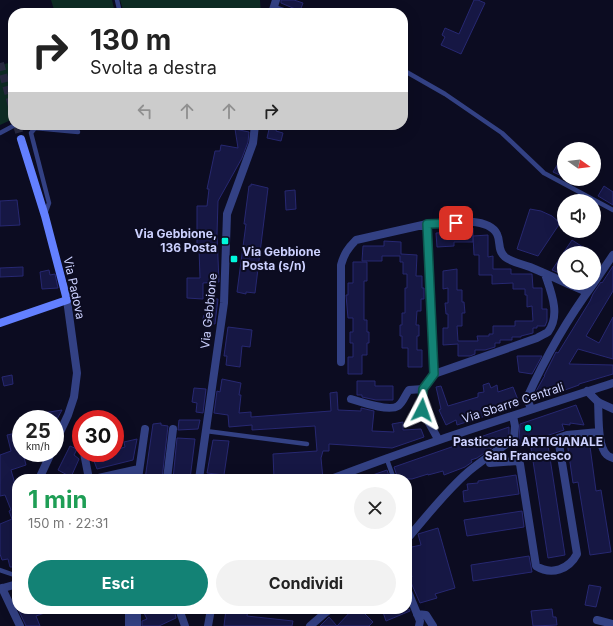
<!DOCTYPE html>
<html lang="it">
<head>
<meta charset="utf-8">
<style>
  :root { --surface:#fff; --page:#f2f2f2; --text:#222; --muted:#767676; --accent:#138275 }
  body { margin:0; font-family:Inter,sans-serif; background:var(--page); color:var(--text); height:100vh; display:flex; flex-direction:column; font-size:15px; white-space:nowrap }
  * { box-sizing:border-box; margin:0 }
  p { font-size:13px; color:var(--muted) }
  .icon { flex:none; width:22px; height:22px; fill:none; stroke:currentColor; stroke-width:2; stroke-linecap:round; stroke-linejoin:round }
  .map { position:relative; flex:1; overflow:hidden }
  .details { position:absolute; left:12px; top:474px; width:400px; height:140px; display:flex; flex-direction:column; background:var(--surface); border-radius:16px; box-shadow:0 4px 16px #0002 }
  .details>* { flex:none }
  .hud { position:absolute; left:8px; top:8px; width:400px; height:122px; border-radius:16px; box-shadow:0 4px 16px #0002; background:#fff; color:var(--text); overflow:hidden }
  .needle { width:26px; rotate:104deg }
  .controls { position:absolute; left:557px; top:142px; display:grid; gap:8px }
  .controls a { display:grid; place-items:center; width:44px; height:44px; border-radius:50%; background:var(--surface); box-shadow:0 4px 16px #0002; font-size:20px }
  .speed { position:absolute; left:12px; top:410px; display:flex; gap:8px; font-size:20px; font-weight:700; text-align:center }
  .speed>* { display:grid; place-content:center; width:52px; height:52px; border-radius:50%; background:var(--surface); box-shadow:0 4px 16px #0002; line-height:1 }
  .speed small { font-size:10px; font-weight:400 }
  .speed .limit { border:6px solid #d22; background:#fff; color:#111 }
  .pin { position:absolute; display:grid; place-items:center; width:34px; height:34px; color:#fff; margin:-17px; border-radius:8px; box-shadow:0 2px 6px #0006 }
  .me { position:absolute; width:44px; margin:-22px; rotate:4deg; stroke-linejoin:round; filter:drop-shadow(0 0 3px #0008) }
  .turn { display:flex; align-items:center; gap:14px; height:84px; padding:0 16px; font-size:18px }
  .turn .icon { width:52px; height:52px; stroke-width:2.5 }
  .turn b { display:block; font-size:28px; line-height:34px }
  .lanes { display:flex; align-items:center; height:38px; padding:0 16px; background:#0003; justify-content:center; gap:20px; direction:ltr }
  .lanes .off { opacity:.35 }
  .round { display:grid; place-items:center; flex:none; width:42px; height:42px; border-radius:21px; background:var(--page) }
  .head { display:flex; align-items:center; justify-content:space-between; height:68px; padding:0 16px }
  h1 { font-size:24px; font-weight:700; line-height:30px; color:#1e9e55 }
  .primary-button { display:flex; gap:8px; margin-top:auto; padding:8px 16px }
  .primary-button a { flex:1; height:46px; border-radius:24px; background:var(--accent); color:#fff; font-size:16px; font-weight:700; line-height:46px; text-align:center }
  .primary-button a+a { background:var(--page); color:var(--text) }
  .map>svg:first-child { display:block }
</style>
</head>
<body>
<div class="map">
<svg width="613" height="626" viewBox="0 0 613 626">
  <rect width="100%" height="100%" fill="#0c0c21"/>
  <path fill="#0e2c24" d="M51 0H112L115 13H55Z
    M120 0H260L261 13H124Z
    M13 62V119L0 125V65Z"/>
  <path fill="#161744" stroke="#272871" d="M281 0H294L303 3 300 11 281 3Z
    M474 0H478L485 3 461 54 441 45 445 37 442 35 445 28 459 34Z
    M270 125 277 126 276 131 283 133 281 141 267 138Z
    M235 129 249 132 248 142 242 158 218 201 217 234 219 282 203 283V299L187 298V278H200L199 248H197V206H207L209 189H207L215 151H220L221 145 238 148Z
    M559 162 564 165V177L553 172Z
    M251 184 268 188 255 293 246 292V294L237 292 246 224H244L249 186H251Z
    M604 186 613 192V205L598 196Z
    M295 190 296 209 286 210 285 191Z
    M17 200 20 225 0 226V201Z
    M530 209 541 211 552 216 560 223 538 256 517 249Z
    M456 228H473V242H454V246L437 247 436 233 456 232Z
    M488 235V257L493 256V269H511V274H532L533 288H542V309H547V321L545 326H537V328H533V333L521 336V337H512V340H500V343H495V347L485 350H475V354L470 356H458V344L443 345V328H448V314H446L445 303H448V288L443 289V271L457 269V290H462V302H464L465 313H462V326H457L458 341H478L477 336H489V334H493V326H515V321H533L532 306 527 307V295H525V289H513V283L492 284V275H479V255H474L473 236Z
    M572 240 592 253H564V275L552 270Z
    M384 241 401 242V254L417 255 416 276H422V288H424V299H421V311H417L416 325H419V336H417V350H422V367H408V348H402V336H400V325H402V313H405V288H407V274H403V262H400V256H382V261H362L363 246H384Z
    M353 262H367V281H364V320H367V332H369V343H367V355H362V374H348V357H353V343H350V332H353V318H348L346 295H348V283H353Z
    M613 266V291L586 336 599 343 613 317V359L578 349 569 364 613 365V374L579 384V385L537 400 535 393 544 377 545 376H544L556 352 558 353 590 301 593 294 601 282 602 283Z
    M23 267V276L0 277V268Z
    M49 270 50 275 55 274 58 288 42 289 40 272Z
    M208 299H218L215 324 202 322 204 315H207Z
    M228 327 252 330 250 347 242 346 240 367 226 365 227 356H224Z
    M517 356H542L532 374 519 372Z
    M12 375 13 384 4 386 2 377Z
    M222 379 241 383 239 395H241L239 413 251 412V417L331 411 330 393 337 392 338 410 361 411V408L374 411 372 431 394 432 392 424 403 422V430L421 429 424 437 392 448 329 444V451H323L321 458 323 479H274L273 454 317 451 315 426 252 430V425L229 427 228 415 214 413 217 391 220 392Z
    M357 381H375V386H393V400H376L362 397V395H357Z
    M489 383 491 388 497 385 498 392 513 387 520 405 457 425 456 420 446 425 439 410 441 409 436 387 441 386 448 406 478 397V393L484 392 483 385Z
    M194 388 206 389 203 413 196 412 197 403 192 402Z
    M576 405 584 425 570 423V425L562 424 564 430 516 446V444L519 439 520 424Z
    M62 410 57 419H30V415Z
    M179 420H200L198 429 178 430Z
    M161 423V425L168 426 162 479H145L153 424Z
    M509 427V436L477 458 471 460 472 462 465 467 444 475 443 471 428 475V474L412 479H398L394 467Z
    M21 432V453H23L26 465 11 470 17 491V530L13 520 17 533V567H10L8 559 2 560 0 554V524L12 519 9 511 11 510 5 495 0 496V455L11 451 7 435Z
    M177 438 195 439 190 479H173Z
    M137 439 133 460 97 469 91 453H115V450L125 447 124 442Z
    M589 439 596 491 601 490 611 552 590 555 578 482 573 483 567 442Z
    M213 440 229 441 224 475 207 473Z
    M548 445 565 555 548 558 531 448Z
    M70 446 77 449 74 455 79 459 71 477 58 470Z
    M387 470 390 479H364V478Z
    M516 475 519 494 464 502 463 491 468 490 467 484 478 483V481Z
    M522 511 524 527 467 536 464 520Z
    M438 528 455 588 435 594 437 598 420 603 409 578 412 577 407 558V548L421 545 418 534Z
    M529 556 532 572 473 581 471 565Z
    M589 585 601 587 596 607 585 605Z
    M18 609H53V610L36 616 40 626H26Z
    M142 609H174L176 618 159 626H142V621L147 619Z
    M226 609H248L247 616 293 621 292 626H224Z
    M353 609H360L373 622 369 626H320L329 617 337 626Z
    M382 609H409L410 611 386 621Z
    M552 609 553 617H556L557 625 533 626 531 611Z"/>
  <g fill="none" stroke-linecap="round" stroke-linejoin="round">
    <path stroke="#292a42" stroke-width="8" stroke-dasharray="8 4" stroke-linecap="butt" d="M0 63 13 110
      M17 125 21 139"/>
    <path stroke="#334184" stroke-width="4.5" d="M117 0 120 13
      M274 7 292 13
      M403 70 445 94 502 133 544 173 613 210
      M0 133 15 125
      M45 214 49 203 31 133 35 128 78 132
      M206 431 307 444
      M386 457 394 479
      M0 570 17 576"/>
    <path stroke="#334184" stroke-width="8" d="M545 274C551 292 561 315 548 332 545 334 540 336 537 338L434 374 427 224C445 223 487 215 497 234 501 242 497 250 505 257 511 262 522 264 530 267 542 272 553 277 564 282
      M566 283 587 292
      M594 283 613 255
      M341 362V265C344 254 348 248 356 240L427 224
      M434 374 423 389 422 410 438 439
      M351 399C361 402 389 412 398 406 403 403 405 395 409 390L423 389
      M598 402C599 415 597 446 607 455 609 457 611 457 613 458
      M531 409 527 398C545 358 568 318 594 283
      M81 438V439
      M55 443 68 415 74 397 77 373 67 300
      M84 453 89 479
      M490 463 517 461 520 464 536 566C552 576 569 569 577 554L558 438 567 435 599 432
      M39 479 51 453
      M94 479 139 469
      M138 479 145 429
      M167 479 173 429
      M407 539C427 516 445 492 468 472 482 460 498 450 514 439L515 426 513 416
      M2 588 20 626
      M407 589 420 621 419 626
      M129 609V626
      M137 609V626
      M179 609 185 626
      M417 614 426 615 433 626
      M597 620 613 624
      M208 626 211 609
      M310 626 325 613 331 609"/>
    <path stroke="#334184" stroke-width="8" d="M272 13 276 0
      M587 391 598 402 613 409
      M199 479 224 303 227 214 253 143 255 125
      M331 479C424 443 519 414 613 383
      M0 589 17 584"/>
    <path stroke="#6380ff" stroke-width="8" d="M0 323 67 300 45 216 21 139"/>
  </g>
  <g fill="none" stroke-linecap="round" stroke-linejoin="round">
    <g stroke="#0c544c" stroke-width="10">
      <path id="route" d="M422 410 423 389 434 374 427 224 456 223"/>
    </g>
    <use href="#route" stroke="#138275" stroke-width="7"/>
  </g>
  <g fill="#00f7db" stroke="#0c0c21" stroke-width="1.5">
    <rect x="221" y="237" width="8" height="8" rx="2"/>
    <rect x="230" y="255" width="8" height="8" rx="2"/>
    <circle cx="528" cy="428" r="4"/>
  </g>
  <g text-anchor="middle" stroke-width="4" stroke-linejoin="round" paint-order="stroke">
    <g font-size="12" font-weight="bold" fill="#ccd1ff" stroke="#0c0c21" text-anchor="end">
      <text x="217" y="238">Via Gebbione,<tspan x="217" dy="14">136 Posta</tspan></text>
      <text x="242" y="256" text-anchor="start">Via Gebbione<tspan x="242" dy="14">Posta (s/n)</tspan></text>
      <text x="528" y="446" text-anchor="middle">Pasticceria ARTIGIANALE<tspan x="528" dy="14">San Francesco</tspan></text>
    </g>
    <g font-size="12" fill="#ccd1ff" stroke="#0c0c21">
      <text transform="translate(74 288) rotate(78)" y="4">Via Padova</text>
      <text transform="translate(209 311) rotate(-84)" y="4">Via Gebbione</text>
      <text transform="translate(513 403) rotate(-18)" y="4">Via Sbarre Centrali</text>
    </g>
  </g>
</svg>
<div class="controls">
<a><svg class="needle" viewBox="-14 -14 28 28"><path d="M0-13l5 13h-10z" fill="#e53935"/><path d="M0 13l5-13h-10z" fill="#767676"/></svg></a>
<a><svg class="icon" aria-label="sound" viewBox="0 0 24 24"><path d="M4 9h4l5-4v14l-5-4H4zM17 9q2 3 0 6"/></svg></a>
<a><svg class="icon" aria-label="search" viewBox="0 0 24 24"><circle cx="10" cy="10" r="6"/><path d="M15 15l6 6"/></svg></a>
</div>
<div class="speed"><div>25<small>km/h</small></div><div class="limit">30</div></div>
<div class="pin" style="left:456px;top:223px;background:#d93025"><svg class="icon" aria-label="arrive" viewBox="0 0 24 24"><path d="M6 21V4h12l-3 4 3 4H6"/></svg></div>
<svg class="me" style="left:422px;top:410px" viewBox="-20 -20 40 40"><path d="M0-17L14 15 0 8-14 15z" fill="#138275" stroke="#fff" stroke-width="4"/></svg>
<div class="hud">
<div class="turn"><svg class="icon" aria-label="right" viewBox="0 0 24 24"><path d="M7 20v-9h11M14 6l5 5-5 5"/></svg><div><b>130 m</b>Svolta a destra</div></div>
<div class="lanes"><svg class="icon off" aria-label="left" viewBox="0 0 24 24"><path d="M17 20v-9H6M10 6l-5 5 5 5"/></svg><svg class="icon off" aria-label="ahead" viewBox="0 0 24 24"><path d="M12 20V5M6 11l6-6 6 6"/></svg><svg class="icon off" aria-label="ahead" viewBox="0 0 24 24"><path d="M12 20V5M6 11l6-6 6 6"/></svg><svg class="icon" aria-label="right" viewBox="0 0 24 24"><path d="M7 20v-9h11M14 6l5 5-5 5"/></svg></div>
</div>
<section class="details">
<div class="head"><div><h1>1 min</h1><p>150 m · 22:31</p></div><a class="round"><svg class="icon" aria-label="close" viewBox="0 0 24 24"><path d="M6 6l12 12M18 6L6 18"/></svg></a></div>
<div class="primary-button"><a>Esci</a><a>Condividi</a></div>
</section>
</div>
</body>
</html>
